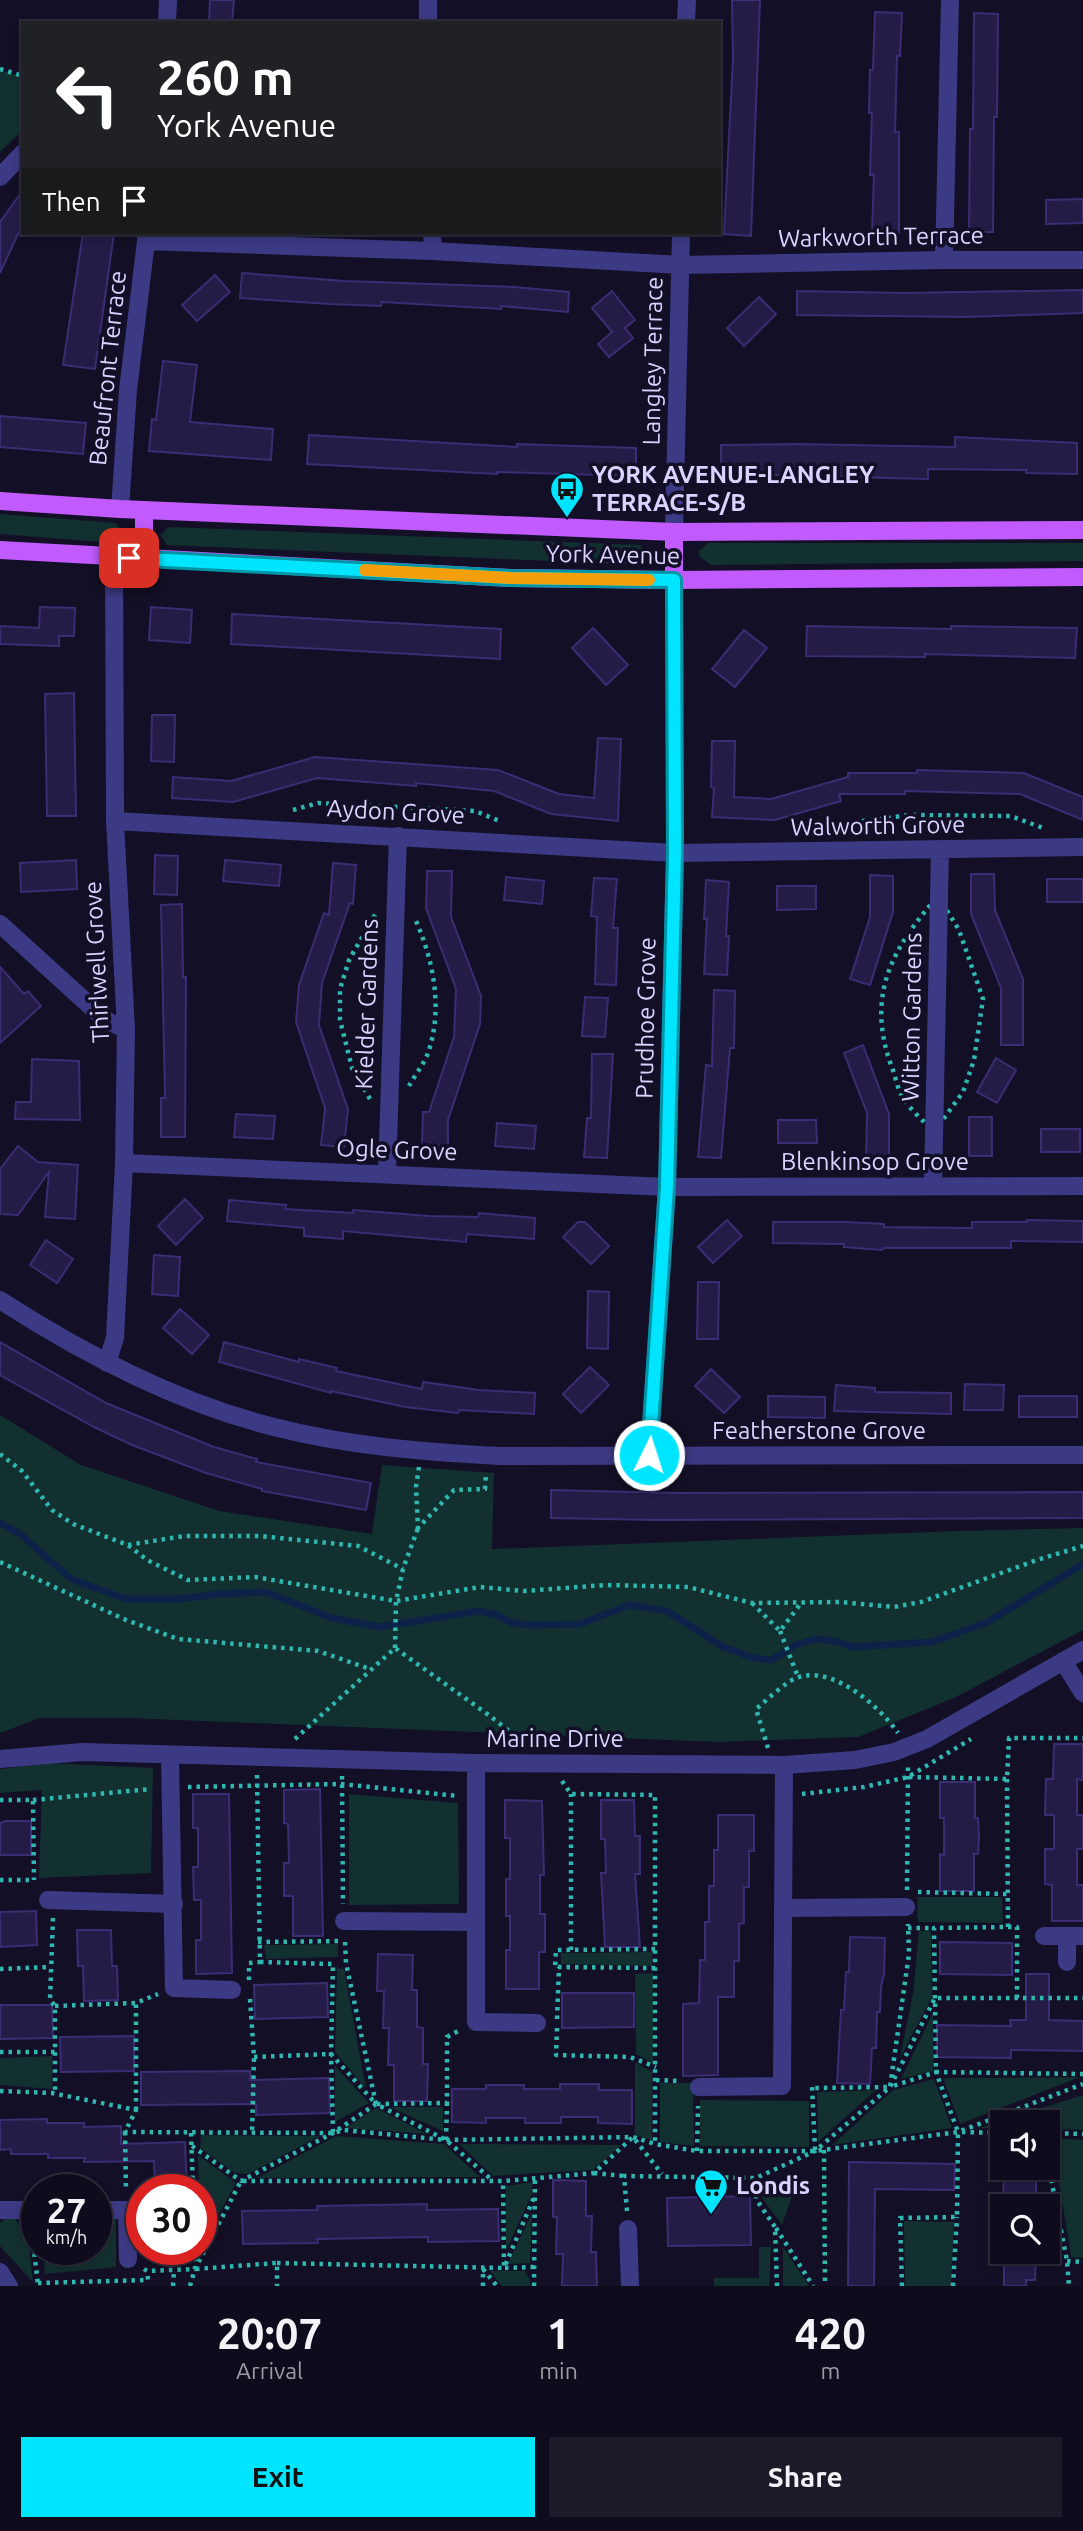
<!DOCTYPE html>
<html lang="en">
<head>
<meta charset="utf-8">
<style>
  :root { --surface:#0e0b1c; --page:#1c1929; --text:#f1f3f6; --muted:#9b9ba3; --line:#2e2b3b; --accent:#00e5ff }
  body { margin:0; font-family:Ubuntu,sans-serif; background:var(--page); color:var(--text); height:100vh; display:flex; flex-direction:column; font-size:26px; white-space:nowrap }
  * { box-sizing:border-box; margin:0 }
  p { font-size:23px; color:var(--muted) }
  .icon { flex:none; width:38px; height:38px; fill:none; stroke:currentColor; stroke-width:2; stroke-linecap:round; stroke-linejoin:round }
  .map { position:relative; height:2286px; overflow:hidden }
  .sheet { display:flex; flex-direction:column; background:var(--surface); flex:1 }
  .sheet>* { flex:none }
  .hud { position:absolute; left:21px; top:21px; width:700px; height:214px; border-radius:0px; box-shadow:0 4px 10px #0003,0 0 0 2px var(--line); background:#202124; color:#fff; overflow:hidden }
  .fabs { position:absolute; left:990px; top:2110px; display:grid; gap:14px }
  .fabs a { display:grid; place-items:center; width:70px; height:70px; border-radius:0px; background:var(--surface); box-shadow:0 4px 10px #0003,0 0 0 2px var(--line); font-size:35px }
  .speed { position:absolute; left:21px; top:2174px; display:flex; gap:14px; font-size:35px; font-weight:700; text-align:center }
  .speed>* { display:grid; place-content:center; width:91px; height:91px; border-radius:50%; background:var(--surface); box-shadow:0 4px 10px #0003,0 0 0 2px var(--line); line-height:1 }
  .speed small { font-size:18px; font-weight:400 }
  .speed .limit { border:10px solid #d22; background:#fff; color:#111 }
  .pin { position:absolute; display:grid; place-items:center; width:60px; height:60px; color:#fff; margin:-30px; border-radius:14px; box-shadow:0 4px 10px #0006 }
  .me { position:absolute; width:77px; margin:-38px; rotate:4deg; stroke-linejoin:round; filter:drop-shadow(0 0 5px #0008) }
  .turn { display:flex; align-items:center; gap:24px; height:147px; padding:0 21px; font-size:32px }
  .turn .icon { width:91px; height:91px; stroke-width:2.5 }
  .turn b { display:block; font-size:49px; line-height:60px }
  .then { display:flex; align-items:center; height:66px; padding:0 21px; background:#0003; gap:14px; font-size:26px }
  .eta { display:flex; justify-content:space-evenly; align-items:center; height:119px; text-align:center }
  .eta b { font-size:42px; font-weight:600; line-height:49px }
  .action { display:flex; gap:14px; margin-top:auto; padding:14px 21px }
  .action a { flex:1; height:80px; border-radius:0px; background:var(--accent); color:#111; font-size:28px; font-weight:600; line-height:80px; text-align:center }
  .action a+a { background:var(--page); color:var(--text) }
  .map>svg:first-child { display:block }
</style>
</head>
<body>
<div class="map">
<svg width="1083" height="2286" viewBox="0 0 1083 2286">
  <rect width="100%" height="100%" fill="#130f26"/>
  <path fill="#12302f" d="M0 70 23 77V130L0 152Z
    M0 514 116 523 124 533 115 543 0 534Z
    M169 527 640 545 648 555 646 565 167 545 160 535Z
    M708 543H1083V561L711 565 699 556V551Z
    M0 1415 81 1465 219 1511 372 1534 382 1465 494 1473 492 1549 957 1531 1083 1528V1630L954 1698 858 1737 718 1742 129 1718H40L0 1733Z
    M49 1763 153 1768 151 1873 39 1878 42 1790 0 1793V1769Z
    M349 1794 458 1803 459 1904 349 1905Z
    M917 1897H1002L1003 1923 918 1922Z
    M919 1931H931L932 1997 900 2058 913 1994Z
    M338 1944V1957L266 1959 264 1945Z
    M652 1952V1966L561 1964V1953Z
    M337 1968 344 1969 366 2089 335 2052Z
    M653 1973V2063L636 2054 635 1974Z
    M933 2013V2071L901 2079Z
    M52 2056V2089L0 2085V2058Z
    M635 2062 652 2072V2140L635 2135Z
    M335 2066 369 2103 335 2122Z
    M1080 2077 960 2124 943 2078Z
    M934 2079 952 2128 832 2145 893 2090Z
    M660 2083H693L694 2146 660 2142Z
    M876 2090 818 2142 817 2092Z
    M1083 2095V2130L1048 2129V2123H1003V2128H979Z
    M700 2100 809 2101V2147L700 2146Z
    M389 2107H443V2131Z
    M376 2108 427 2134 345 2128Z
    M201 2135 320 2136 248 2174 235 2173 200 2148Z
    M336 2136 444 2144 480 2177 257 2178Z
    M1052 2138 1083 2140V2258L1071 2257Z
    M459 2144 621 2145 593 2170 493 2176Z
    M198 2155 236 2183 201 2247V2189H199Z
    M797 2181 782 2225 760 2195 761 2182Z
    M532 2182V2194L506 2251V2186Z
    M532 2213 530 2263 508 2264Z
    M15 2217 29 2244 33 2282 0 2246V2223L5 2219Z
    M96 2218H116V2267L45 2274 43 2249H96Z
    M904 2221 954 2222 951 2286H905Z
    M759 2247H771L769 2286H714V2278H759Z
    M783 2247 809 2286H783Z
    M490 2271H525L530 2280V2286H502Z"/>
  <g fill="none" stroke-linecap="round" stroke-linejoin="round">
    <path stroke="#0c2248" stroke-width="7" d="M0 1523 20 1534 71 1579 126 1599H178L219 1594 266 1592 332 1618 380 1627 479 1611 496 1615 512 1623 529 1625 580 1624 629 1605 667 1611 723 1647 754 1658 771 1660 796 1645 815 1639 835 1641 853 1647 932 1642 988 1622 1083 1564"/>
  </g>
  <path fill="#241b47" stroke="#3b2d73" stroke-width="2" d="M210 0H234L232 23H209Z
    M732 0H760L751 236 724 234 733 59Z
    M875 12 902 13 900 56H897L895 132H899V233L872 232 874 175H870L872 113H869L870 70H873Z
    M974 13 998 14 997 117H994L993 232H969L970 129H973Z
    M23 190V223L0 273V222Z
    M1083 199V223L1046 224V200Z
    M83 233H114L95 369 63 365Z
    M242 273 344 281 514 287 569 292 568 312 501 306V309L382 302 381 306 330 304 240 298Z
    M215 275 230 292 197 321 182 305Z
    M1083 290V313L966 317 797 315V291L906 293Z
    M612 291 635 320 625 328 633 338 609 357 598 344 612 332 592 308Z
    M759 297 776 314 744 346 727 328Z
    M163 361 197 365 190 422 273 429 271 460 149 451 152 419 156 420Z
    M0 416 86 423 83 454 0 447Z
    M309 435 517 447V444L636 448V476L497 472V474L307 464Z
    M955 437 1077 443V474L1026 473V470L928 469V479L772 475V477L721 476V445L798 444 955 447Z
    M40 607 75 608 74 636H59V646L0 644V626L39 628Z
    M151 607 192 610 190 643 149 640Z
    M232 614 501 629 500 659 231 644Z
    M807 626 951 629V626L1077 628 1075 658 925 654V657L806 656Z
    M593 628 628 665 606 685 572 648Z
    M744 630 767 648 735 687 712 669Z
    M74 693 76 816H47L45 694Z
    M152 715H175L174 762 151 761Z
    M598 738 621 739 618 821 551 814 494 791 416 783V786L317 778 233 802 172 798 173 777 231 781 315 757 498 770 559 794 594 798Z
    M712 741H735L734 797 771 799 848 777V773H917V770L1024 773 1083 797V820L1020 794 905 791V794H839L841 801 775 820 712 817 714 788 711 787Z
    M155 855 178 856 177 895 154 894Z
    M76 860 77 889 21 892 20 863Z
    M225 860 281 865 279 886 223 881Z
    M333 863 356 865 353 904 350 903 322 983 319 1025 348 1109 344 1147 321 1145 325 1108 296 1022 299 985 324 913 329 915Z
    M427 871H452L451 917 481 996 480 1024 448 1120V1146L422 1145 423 1112H429L454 1037 456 989 426 908Z
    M971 874H994L995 910 1023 979V1045H1001V988L971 914Z
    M870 875 893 876V912L870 985 850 979 870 917Z
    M506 877 544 881 542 904 504 900Z
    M594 878 617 879 613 928H618L616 985 595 984 597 917 591 916Z
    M1047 879H1083V902H1047Z
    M706 880 729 882 726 936H729L727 975 704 974 707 919H704Z
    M777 886H816V909L777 910Z
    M182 904 183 977H186L185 1137H161V1098H165L161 905Z
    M0 967 24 994 28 991 41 1006 0 1043Z
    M714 990 735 991 734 1048H730L721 1158 698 1157 706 1065 712 1066Z
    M585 997 608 998 605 1037 582 1036Z
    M863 1045 889 1114V1160H866L867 1113 844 1053Z
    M592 1054H613L607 1158 584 1157 587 1118H591Z
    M996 1058 1016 1070 997 1103 977 1092Z
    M32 1059 79 1061 80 1120 15 1119 16 1102H31Z
    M236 1114 275 1116 273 1139 234 1137Z
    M969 1117H992V1156H969Z
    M778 1120H816L817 1143H778Z
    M497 1123 536 1126 534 1149 495 1146Z
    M1041 1129H1080V1152H1041Z
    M18 1146 38 1162 78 1165 75 1219 45 1217 49 1172 18 1215 0 1214V1169Z
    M185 1199 203 1218 176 1245 158 1226Z
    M229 1200 286 1205 285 1209 353 1213V1210L429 1216 478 1217 479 1213 535 1218 534 1239 467 1234 466 1242 343 1231V1239L304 1236V1228L227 1221Z
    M727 1220 742 1236 713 1263 698 1247Z
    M1027 1220 1083 1221V1242L1011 1241V1248H883L882 1250 844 1247V1244L773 1243V1222H846L884 1224V1227L972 1228V1222H1027Z
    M578 1222H585L609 1246 591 1264 563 1237Z
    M46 1240 73 1259 57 1283 30 1265Z
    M154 1255 180 1257 178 1296 152 1294Z
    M698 1282H719L718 1339H697Z
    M588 1291 609 1292 608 1349 587 1348Z
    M180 1309 209 1335 192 1354 163 1328Z
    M0 1342 106 1403 214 1447 257 1459 256 1462 371 1483 366 1510 262 1491V1489L206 1473 132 1445 94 1427 0 1375Z
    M224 1342 299 1362V1359L337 1368 336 1371 422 1389 423 1382 479 1390 535 1393 534 1414 459 1410 458 1413 405 1407 331 1391V1393L219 1362Z
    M590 1367 609 1385 581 1413 563 1394Z
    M711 1369 740 1397 724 1413 695 1386Z
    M965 1384 1004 1385 1003 1410H964Z
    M836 1385 875 1388V1392L951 1393V1414L834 1411Z
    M768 1396 825 1397V1418L768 1417Z
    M1019 1396H1077V1417H1019Z
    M551 1490 674 1493 1083 1492V1518L656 1520 551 1518Z
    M1054 1744H1083V1780L1077 1779V1815H1083V1849H1077V1885H1083V1921H1052V1885L1045 1884V1849H1054V1815H1045L1046 1779H1053Z
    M940 1782H975V1818H978L979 1838 978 1854H974V1891H940V1854L944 1855V1818H940Z
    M320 1789 323 1936H293V1896H284V1863H289L288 1824 284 1823V1790Z
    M193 1794H229L232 1973 196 1974V1940H201V1900H194L193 1867H198V1828H193Z
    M505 1800 542 1801 544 1875H540V1914H545V1952H539V1989H506V1950H510V1916H506V1879H510V1838H505Z
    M601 1800H634L635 1836H640V1874H635L640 1947H605L601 1873H606L605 1839H601Z
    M718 1815H754V1851H749V1887H744V1923L739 1924V1961H734V1997H718V2075L683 2076V2004L699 2003 700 1960H705V1922H709V1886H714V1850H718Z
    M6 1821H31V1855H0V1823Z
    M36 1911 37 1945 0 1947V1912Z
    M77 1930H111L112 1966H117L118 2000 84 2001 83 1966H78Z
    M850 1937 885 1938 884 1974 881 1987 880 2012H877L876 2048H872L870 2084 837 2083 841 2010H844L846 1972H849Z
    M940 1942 1012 1943V1975L940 1974Z
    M378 1954 413 1955 412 1990H417V2027L423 2028V2064H428L427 2101H394V2065H388L389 2028H383L384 1991H377Z
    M1026 1974H1049V2020L1083 2021V2051L1011 2050V2058L937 2057V2025L1011 2026 1010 2020H1026Z
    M327 1983 328 2017 255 2019 254 1985Z
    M562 1993H634V2027L562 2028Z
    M0 2005H52L53 2038 0 2039Z
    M134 2036V2071L61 2072 60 2037Z
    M250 2071V2080L329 2078 330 2113 256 2115V2104L141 2105V2072Z
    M560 2084H599V2090H632V2124L598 2123V2117H561V2123H525V2118H486V2123L452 2122V2089H486V2085H524V2089H560Z
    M47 2119V2123H84V2127L121 2126V2144L185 2142 187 2189H155L154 2161 84 2162 85 2158H48V2154H11V2149L0 2150V2120Z
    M849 2162 955 2164 954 2190 875 2189 874 2286H848Z
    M1004 2168H1029V2174H1036V2207H1003Z
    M553 2180 586 2181V2216H592L591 2252H596L597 2286H562L563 2254H556L557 2217H553Z
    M750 2196 751 2245 668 2246 667 2198Z
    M427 2204V2210L498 2209 499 2241 428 2242V2237L317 2239 318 2243 243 2244 242 2211 317 2210V2206Z
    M1004 2252H1036L1035 2280H1026V2286H1004Z"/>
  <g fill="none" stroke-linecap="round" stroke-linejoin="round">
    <path stroke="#2fb8b0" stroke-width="4.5" stroke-dasharray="3.5 5" stroke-linecap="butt" d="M0 69 23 76
      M293 810 318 803 420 808 475 811 502 822
      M821 830 831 825 910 815 1011 816 1043 828
      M938 896 959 930 983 999 974 1060 963 1092 934 1132C924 1121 909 1109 902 1096 897 1087 895 1075 891 1065 866 994 892 949 938 896Z
      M409 1086C415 1075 424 1064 428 1053 443 1010 434 962 416 921
      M370 1099 352 1068 340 1020V989L349 960 376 913
      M0 1454 22 1471 52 1510 73 1524 128 1545 147 1560 188 1580 255 1577 396 1601 480 1587 524 1591 606 1585 688 1587 752 1603 840 1602 894 1607 921 1602 1037 1560 1083 1546
      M419 1467 416 1487 418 1528 454 1490 485 1489 486 1474
      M128 1545 184 1536H260L358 1546 403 1569
      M0 1562 126 1620 178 1639 318 1651 370 1669
      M752 1603 780 1631 801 1603
      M780 1631 798 1677
      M395 1648 396 1601 403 1569 418 1528
      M295 1739 395 1648 490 1716 524 1743
      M768 1748 756 1709C766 1701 787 1680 799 1677 834 1666 880 1707 898 1733
      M257 1775 260 1962 333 1964 331 2054 333 2133
      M342 1776 343 1904
      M909 1777 1007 1779 1009 1738H1083
      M1007 1779 1008 1927 934 1928 936 2072 1083 2074
      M562 1781 571 1794 655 1795V2144
      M188 1787 341 1784 458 1796
      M802 1794 864 1787 908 1777 971 1739
      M0 1800H33L34 1880
      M33 1800 151 1789
      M0 1880H34
      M907 1890 908 1766
      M918 1892 1008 1894
      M53 1918 50 2000 55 2006V2094
      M1008 1927H1017V1998
      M908 1928H934
      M258 1942 341 1941
      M571 1950V1794
      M655 1968 555 1967 556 1950 655 1949
      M0 1969 51 1967
      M249 1980V1963L260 1962
      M250 1999 254 2057 252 2134
      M55 2006 136 2003 158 1994
      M557 2019 559 1967
      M557 2028 556 2055 630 2057 656 2067
      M0 2052H55
      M254 2057 331 2054 376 2104 346 1963 345 1941 343 1940
      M656 2080 681 2081
      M0 2091 52 2093 136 2110 125 2132 333 2133 344 2130 446 2140 633 2137 655 2144 697 2151H815L958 2132 1083 2084
      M377 2104 447 2103V2037L462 2029
      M136 2110V2003
      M125 2132 126 2191
      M962 2132 1003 2133
      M191 2133 193 2189
      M1048 2133 1083 2134
      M446 2140 447 2103
      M192 2146 241 2181 333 2133 376 2104 446 2140 492 2180
      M815 2150 812 2086 815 2088 888 2087
      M824 2150 825 2286
      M697 2151 698 2106
      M1048 2163 1067 2261 1069 2286
      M594 2173 624 2176
      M756 2178V2199L775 2227 777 2286
      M627 2211 624 2176 756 2178 815 2151 890 2087 909 1954 908 1924
      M776 2228 813 2286
      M28 2229 33 2242 38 2285
      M1067 2261 1083 2262
      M277 2263 504 2268 503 2181
      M534 2267 504 2268 535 2195
      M144 2269 147 2271 195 2269 241 2181H503L594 2173 633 2137 662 2174
      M196 2269 277 2263V2286
      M38 2283 148 2280 147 2271
      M173 2286 174 2270
      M190 2286 195 2269 194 2249
      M483 2286V2269L497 2286
      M534 2286 535 2177
      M902 2286 900 2218 957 2217 958 2132 936 2072 890 2087 935 1998H1083
      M953 2286 957 2217"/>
    <path stroke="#3d3a85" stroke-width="18" d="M428 0V23
      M167 23 168 0
      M686 23 687 0
      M0 177 23 153
      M432 233 433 251
      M146 241 433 251 680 265 944 260H1083
      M944 260 950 0
      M120 509 128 390 147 233
      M674 532 681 233
      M115 821 675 853 1083 847
      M0 924 98 1013 109 1022 126 1029
      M124 1163 667 1187 1083 1186
      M387 1174 398 836
      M933 1186 940 849
      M0 1300C82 1353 178 1403 274 1427 348 1446 424 1452 500 1456L1083 1455
      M107 1363 115 1338 124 1163 126 1029 115 821 114 558
      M649 1455 667 1187 675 853 674 580
      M1063 1661 1083 1693
      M170 1756 174 1988 232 1990
      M0 1759 82 1752 476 1763 784 1765 855 1760 894 1752 927 1739 1083 1650
      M476 1763V2022L537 2023
      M48 1900 174 1904
      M783 1908 906 1907
      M344 1921 476 1922
      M1044 1936H1083
      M1067 1936V1962
      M699 2087 782 2086 784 1765
      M0 2210H37
      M96 2210H127L128 2259
      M628 2229 630 2286
      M0 2272 9 2286"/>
    <path stroke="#c25bff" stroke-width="18" d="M0 501 120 509 674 532 1083 530
      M674 532V580
      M0 550 511 578 674 580 1083 577
      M144 559V510"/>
  </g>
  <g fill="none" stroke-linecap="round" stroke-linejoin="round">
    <g stroke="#0095a6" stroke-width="18">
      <path id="route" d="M129 558 511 578 674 580 675 853 667 1187 649 1455"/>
    </g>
    <use href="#route" stroke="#00e5ff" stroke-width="12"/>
    <path stroke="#f59e0b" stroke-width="12" d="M365 570 511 578 649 580"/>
  </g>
  <defs>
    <g id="bus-pin" transform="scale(1.75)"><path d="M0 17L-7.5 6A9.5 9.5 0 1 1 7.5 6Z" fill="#00e5ff" stroke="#130f26"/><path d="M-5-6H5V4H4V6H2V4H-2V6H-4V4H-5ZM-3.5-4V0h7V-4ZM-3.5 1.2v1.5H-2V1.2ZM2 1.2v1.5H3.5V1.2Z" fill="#111"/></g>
    <g id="supermarket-pin" transform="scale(1.75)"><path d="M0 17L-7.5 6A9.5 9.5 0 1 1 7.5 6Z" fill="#00e5ff" stroke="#130f26"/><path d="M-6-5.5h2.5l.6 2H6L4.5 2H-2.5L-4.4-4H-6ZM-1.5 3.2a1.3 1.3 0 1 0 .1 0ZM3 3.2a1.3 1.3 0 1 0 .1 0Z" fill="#111"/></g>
  </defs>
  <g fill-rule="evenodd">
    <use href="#bus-pin" x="567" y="489"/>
    <use href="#supermarket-pin" x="711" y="2186"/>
  </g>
  <g text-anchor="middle" stroke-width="7" stroke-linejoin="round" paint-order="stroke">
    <g font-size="24" fill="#d9d4ff" stroke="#130f26">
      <text transform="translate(881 237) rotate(-1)" y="8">Warkworth Terrace</text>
      <text transform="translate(653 361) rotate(-89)" y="8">Langley Terrace</text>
      <text transform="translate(108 368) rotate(-84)" y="8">Beaufront Terrace</text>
      <text transform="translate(613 555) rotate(1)" y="8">York Avenue</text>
      <text transform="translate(396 812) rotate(3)" y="8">Aydon Grove</text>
      <text transform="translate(878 826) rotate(-1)" y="8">Walworth Grove</text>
      <text transform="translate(97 962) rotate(-93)" y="8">Thirlwell Grove</text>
      <text transform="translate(367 1004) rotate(-88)" y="8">Kielder Gardens</text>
      <text transform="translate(912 1017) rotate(-89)" y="8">Witton Gardens</text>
      <text transform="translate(646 1018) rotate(-89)" y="8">Prudhoe Grove</text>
      <text transform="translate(397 1150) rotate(2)" y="8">Ogle Grove</text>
      <text x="875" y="1170">Blenkinsop Grove</text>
      <text x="819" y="1439">Featherstone Grove</text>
      <text x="555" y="1747">Marine Drive</text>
    </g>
    <g font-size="24" font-weight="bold" fill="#d9d4ff" stroke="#130f26" text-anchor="start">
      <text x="592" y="483">YORK AVENUE-LANGLEY<tspan x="592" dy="28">TERRACE-S/B</tspan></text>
      <text x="736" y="2194">Londis</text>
    </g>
  </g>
</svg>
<div class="fabs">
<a><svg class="icon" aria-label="sound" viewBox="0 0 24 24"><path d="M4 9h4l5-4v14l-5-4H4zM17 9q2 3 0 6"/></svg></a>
<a><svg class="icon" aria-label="search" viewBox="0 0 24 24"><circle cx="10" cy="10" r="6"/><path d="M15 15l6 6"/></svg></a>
</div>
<div class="speed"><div>27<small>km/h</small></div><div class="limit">30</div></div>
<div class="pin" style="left:129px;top:558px;background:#d93025"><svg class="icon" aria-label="arrive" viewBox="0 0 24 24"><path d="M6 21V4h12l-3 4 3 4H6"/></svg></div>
<svg class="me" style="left:649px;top:1455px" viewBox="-20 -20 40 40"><circle r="17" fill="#00e5ff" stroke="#fff" stroke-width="3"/><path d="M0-11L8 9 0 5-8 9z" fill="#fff"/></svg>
<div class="hud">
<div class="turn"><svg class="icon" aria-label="left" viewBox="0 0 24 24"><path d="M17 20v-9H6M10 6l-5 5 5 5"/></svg><div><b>260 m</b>York Avenue</div></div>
<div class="then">Then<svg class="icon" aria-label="arrive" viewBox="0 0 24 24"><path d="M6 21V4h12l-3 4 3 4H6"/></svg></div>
</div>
</div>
<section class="sheet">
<div class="eta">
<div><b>20:07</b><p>Arrival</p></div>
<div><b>1</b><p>min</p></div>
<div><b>420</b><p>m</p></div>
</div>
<div class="action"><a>Exit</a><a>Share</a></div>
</section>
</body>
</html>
